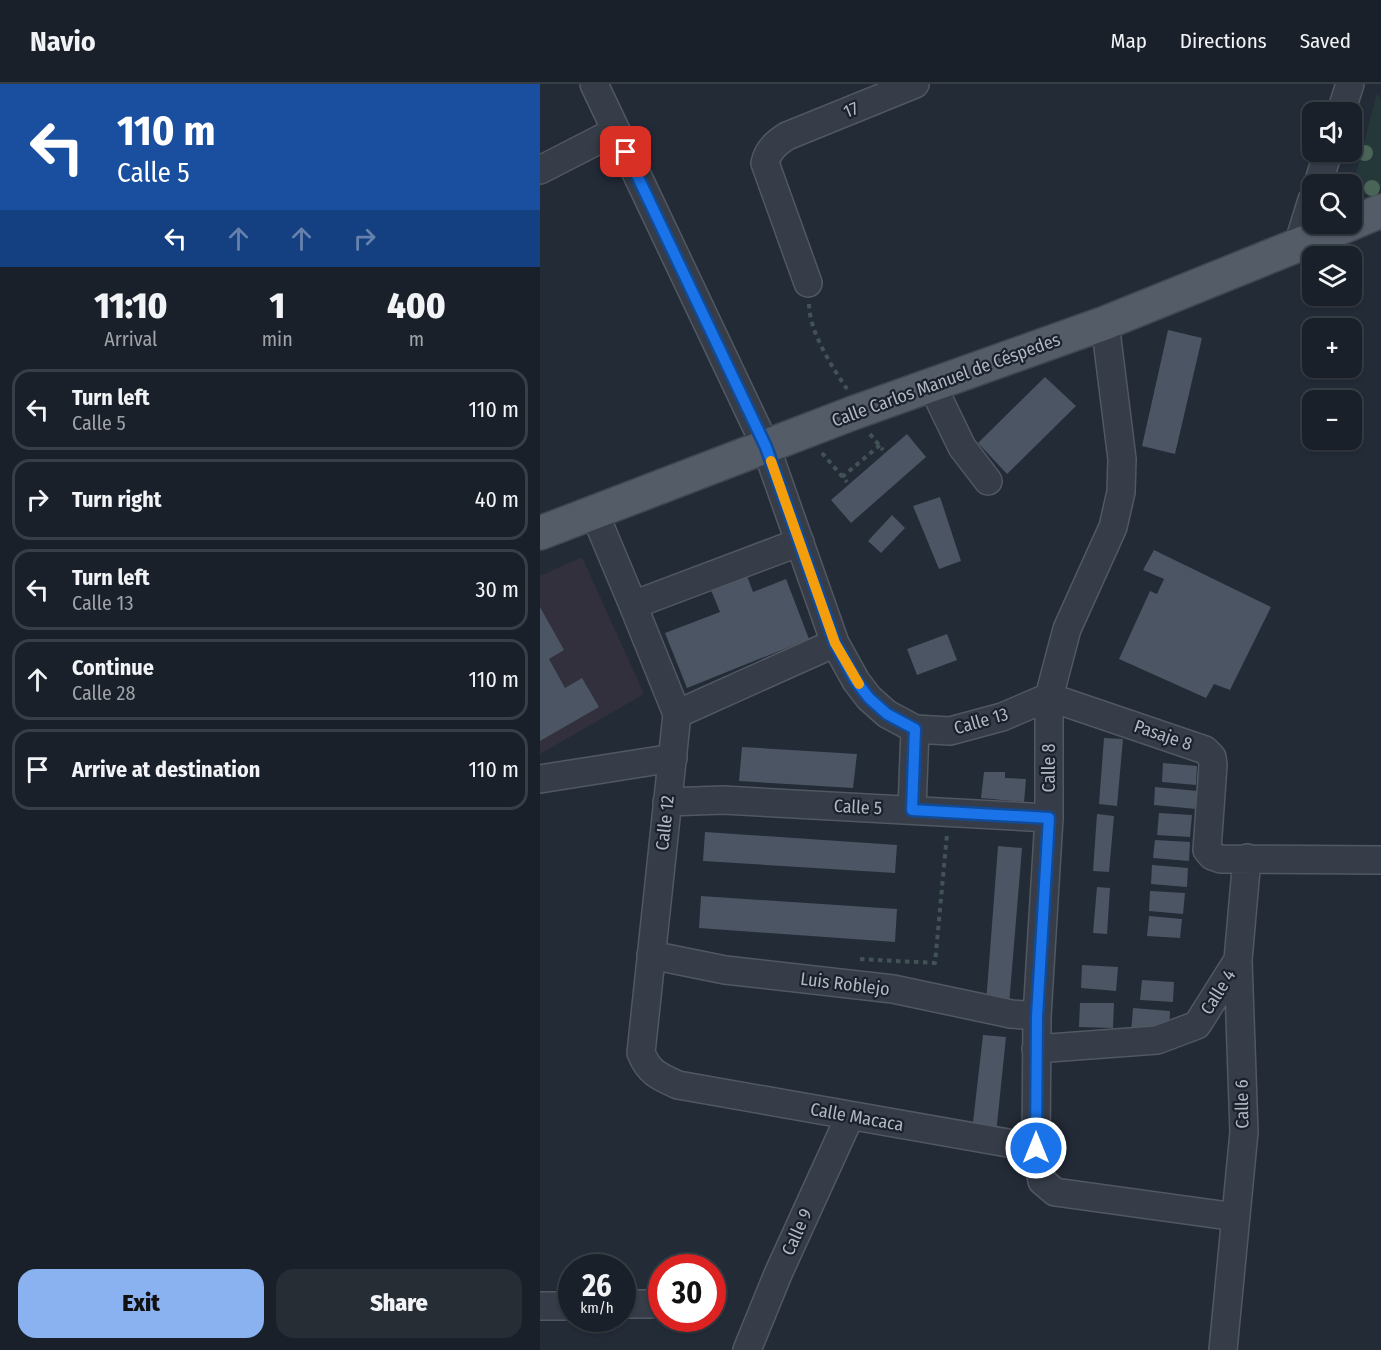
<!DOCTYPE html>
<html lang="en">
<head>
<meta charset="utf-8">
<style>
  :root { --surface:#1a2029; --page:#272d35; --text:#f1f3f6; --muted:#9fa3a8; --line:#383e46; --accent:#8ab1f0 }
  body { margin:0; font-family:"Fira Sans Condensed",sans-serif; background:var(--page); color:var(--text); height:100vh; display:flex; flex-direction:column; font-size:22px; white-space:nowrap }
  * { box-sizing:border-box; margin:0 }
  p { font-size:20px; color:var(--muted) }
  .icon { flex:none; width:33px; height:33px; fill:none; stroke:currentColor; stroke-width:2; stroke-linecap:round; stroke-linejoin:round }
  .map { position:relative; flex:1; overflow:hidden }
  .side { display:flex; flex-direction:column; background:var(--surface); width:540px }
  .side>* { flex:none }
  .top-card { background:#1a4fa0; color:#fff; overflow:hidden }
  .fabs { position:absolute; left:762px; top:18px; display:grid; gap:12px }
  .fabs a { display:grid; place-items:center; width:60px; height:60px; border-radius:12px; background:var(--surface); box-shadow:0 2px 4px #0004,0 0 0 2px var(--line); font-size:30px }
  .speed { position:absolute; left:18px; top:1170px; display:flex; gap:12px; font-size:30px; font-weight:700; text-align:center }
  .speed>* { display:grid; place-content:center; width:78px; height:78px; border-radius:50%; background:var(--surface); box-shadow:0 2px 4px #0004,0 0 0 2px var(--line); line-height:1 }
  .speed small { font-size:15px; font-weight:400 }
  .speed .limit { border:9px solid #d22; background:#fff; color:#111 }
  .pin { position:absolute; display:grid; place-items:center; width:51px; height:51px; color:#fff; margin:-26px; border-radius:12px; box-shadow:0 3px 9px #0006 }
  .me { position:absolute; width:66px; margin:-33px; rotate:0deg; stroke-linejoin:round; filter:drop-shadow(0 0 4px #0008) }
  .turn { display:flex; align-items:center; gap:21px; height:126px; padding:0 18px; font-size:27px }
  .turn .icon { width:78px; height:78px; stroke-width:2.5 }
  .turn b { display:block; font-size:42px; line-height:51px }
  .lanes { display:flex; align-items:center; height:57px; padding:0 18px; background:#0003; justify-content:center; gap:30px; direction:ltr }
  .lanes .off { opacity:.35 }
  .eta { display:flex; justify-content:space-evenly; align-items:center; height:102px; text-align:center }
  .eta b { font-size:36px; font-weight:800; line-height:42px }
  .primary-button { display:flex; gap:12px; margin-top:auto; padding:12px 18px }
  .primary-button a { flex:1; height:69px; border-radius:18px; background:var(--accent); color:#111; font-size:24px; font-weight:800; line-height:69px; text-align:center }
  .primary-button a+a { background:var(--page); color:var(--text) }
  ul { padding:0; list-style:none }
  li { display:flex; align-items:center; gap:18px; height:81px; margin:0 12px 9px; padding:0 6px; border:3px solid var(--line); border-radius:18px }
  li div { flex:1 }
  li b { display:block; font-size:22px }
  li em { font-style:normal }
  header { display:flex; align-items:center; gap:36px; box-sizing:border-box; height:84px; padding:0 30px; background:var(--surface); border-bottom:2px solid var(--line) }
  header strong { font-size:28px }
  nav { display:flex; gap:33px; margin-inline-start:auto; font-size:21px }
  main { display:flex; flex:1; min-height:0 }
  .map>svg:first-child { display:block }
</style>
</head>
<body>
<header>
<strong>Navio</strong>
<nav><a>Map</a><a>Directions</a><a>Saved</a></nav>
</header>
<main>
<section class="side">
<div class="top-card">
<div class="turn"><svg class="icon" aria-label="left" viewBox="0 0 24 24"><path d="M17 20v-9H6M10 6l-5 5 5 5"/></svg><div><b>110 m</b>Calle 5</div></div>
<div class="lanes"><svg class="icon" aria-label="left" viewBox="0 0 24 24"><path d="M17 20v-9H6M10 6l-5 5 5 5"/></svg><svg class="icon off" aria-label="ahead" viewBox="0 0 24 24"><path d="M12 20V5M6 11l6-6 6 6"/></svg><svg class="icon off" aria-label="ahead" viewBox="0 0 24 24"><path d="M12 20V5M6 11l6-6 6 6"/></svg><svg class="icon off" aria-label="right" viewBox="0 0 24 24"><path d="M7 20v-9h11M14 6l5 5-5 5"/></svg></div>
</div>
<div class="eta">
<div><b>11:10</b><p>Arrival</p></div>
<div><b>1</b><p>min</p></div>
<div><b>400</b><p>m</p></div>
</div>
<ul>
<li><svg class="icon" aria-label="left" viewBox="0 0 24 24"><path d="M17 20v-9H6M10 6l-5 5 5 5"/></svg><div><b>Turn left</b><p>Calle 5</p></div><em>110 m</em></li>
<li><svg class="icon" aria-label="right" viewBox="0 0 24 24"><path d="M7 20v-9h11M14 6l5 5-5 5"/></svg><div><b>Turn right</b></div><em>40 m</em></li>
<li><svg class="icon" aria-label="left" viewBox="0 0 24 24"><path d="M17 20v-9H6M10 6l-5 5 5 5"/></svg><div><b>Turn left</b><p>Calle 13</p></div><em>30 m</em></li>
<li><svg class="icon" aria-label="ahead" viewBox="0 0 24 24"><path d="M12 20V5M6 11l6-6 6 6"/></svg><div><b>Continue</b><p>Calle 28</p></div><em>110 m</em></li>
<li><svg class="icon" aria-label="arrive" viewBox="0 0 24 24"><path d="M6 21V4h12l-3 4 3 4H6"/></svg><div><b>Arrive at destination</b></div><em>110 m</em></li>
</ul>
<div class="primary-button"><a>Exit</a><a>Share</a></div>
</section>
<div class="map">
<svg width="841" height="1266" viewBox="0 0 841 1266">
  <rect width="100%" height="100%" fill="#232b37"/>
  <path fill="#32303c" d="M42 473 104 610 0 670V492Z"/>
  <path fill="#253839" d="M837 9 841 17V104L816 114 812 110V105Z"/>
  <path fill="#4b5563" d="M628 246 662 254 635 370 602 362Z
    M505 293 536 322 467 390 438 359Z
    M367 350 386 373 311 439 291 416Z
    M400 413 421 477 399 485 373 422Z
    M352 431 365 444 341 469 328 457Z
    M614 466 731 523 690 606 674 600 666 614 579 575 610 507 617 510 624 495 603 486Z
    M207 492 213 508 246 495 269 555 147 604 125 549 180 528 171 506Z
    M0 523 24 566 9 575 25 604 42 594 59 623 0 657Z
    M407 550 417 576 377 591 367 565Z
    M564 654 583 655 577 722 559 720Z
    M202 663 317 670 313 704 199 697Z
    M623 679 657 682 656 701 622 698Z
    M444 688H465V694L486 695 484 718 441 714Z
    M615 703 658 707 656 725 614 721Z
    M619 729 652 731 650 753 617 751Z
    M557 730 574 732 569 788 553 787Z
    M165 748 357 761 355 789 163 777Z
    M615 756 650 758 649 777 613 774Z
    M458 762 482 764 469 921 446 919Z
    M612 781 648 784 647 803 611 800Z
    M557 803 570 804 567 850 553 849Z
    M610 807 645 809 643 830 609 827Z
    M161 812 357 825 355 858 159 844Z
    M609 832 642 835 640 854 607 852Z
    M542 881 578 883 576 907 541 904Z
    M602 896 634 898 633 918 600 916Z
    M540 919H574L573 944 539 943Z
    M593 924 630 927 629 952 591 949Z
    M443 951 466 953 456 1050 432 1047Z"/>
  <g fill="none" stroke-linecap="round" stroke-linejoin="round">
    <g stroke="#515862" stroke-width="30">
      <path id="minor" d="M54 0 226 363 295 559 316 597 329 614 347 630 375 645 410 647 462 633 509 613
        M801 28 810 0
        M0 86 76 47
        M778 100 788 68
        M758 161 772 116
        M268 199 225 79C228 66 236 59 247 52L375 0
        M565 239 582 375 581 408 573 443 527 545 509 613V734L497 932 496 1064 502 1097 515 1108 696 1133
        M392 301 422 363 448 397
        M54 428 93 521 260 458
        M93 521 137 630
        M295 559 137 630 101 969C109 989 120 993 138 1001L496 1064
        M509 613 665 666 672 673 673 681 667 766 672 772 681 775 841 776
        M0 695 133 674
        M127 718 183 716 509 734
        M372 726 375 645
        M111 871 185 886 353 905 471 930 497 932
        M496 965 617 956 657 941 698 876
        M82 1220H111
        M0 1222H32
        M207 1266 238 1190 310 1032
        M683 1266 704 1048 698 876 707 774"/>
    </g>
    <g stroke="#3f4651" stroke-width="36">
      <path id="major" d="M812 139 841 127
        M0 449 313 329 565 239 810 140"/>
    </g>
    <path stroke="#425356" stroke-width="4" stroke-dasharray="4.5 4.5" stroke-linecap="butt" d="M269 220C269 247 292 283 307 305
      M330 350 343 366
      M282 369 307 398
      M302 393 340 361
      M320 875 395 879 407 750"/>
    <use href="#minor" stroke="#363d48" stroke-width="27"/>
    <use href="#major" stroke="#545c68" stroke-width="33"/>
  </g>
  <g fill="#4a6458">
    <circle cx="825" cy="69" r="8"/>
    <circle cx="832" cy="104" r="8"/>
  </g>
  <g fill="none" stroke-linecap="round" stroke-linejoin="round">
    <g stroke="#114b97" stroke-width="15">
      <path id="route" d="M86 68 226 363 295 559 316 597 329 614 347 630 375 645 372 726 509 734 497 932 496 1064"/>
    </g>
    <use href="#route" stroke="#1a73e8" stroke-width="10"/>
    <path stroke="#f59e0b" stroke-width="10" d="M231 377 295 559 319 600"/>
  </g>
  <g text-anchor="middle" stroke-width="4.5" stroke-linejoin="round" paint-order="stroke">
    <g font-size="18" fill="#b1b8c4" stroke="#1b222c">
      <text transform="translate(311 26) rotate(-22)" y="6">17</text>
      <text transform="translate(406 296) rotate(-20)" y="6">Calle Carlos Manuel de Céspedes</text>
      <text transform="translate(441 637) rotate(-16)" y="6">Calle 13</text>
      <text transform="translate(623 651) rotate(19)" y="6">Pasaje 8</text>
      <text transform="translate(509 684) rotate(-90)" y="6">Calle 8</text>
      <text transform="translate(318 723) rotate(3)" y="6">Calle 5</text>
      <text transform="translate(125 739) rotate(-84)" y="6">Calle 12</text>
      <text transform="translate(305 900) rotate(7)" y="6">Luis Roblejo</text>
      <text transform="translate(678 908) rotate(-58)" y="6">Calle 4</text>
      <text transform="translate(702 1020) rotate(-91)" y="6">Calle 6</text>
      <text transform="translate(317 1033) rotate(10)" y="6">Calle Macaca</text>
      <text transform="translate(257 1148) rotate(-66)" y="6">Calle 9</text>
    </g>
  </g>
</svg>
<div class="fabs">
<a><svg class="icon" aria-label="sound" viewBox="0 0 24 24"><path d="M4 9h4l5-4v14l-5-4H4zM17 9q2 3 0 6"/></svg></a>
<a><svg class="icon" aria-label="search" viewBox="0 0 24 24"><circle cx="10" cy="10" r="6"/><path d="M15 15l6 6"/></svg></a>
<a><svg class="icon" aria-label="layers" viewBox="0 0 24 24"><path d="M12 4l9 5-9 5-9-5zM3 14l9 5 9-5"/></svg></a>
<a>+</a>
<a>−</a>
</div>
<div class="speed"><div>26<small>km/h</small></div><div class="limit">30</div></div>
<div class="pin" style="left:86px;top:68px;background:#d93025"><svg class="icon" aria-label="arrive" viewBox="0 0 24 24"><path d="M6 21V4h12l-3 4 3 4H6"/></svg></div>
<svg class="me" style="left:496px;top:1064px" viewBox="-20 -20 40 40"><circle r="17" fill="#1a73e8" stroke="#fff" stroke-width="3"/><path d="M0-11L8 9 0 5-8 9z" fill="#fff"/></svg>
</div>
</main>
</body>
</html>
